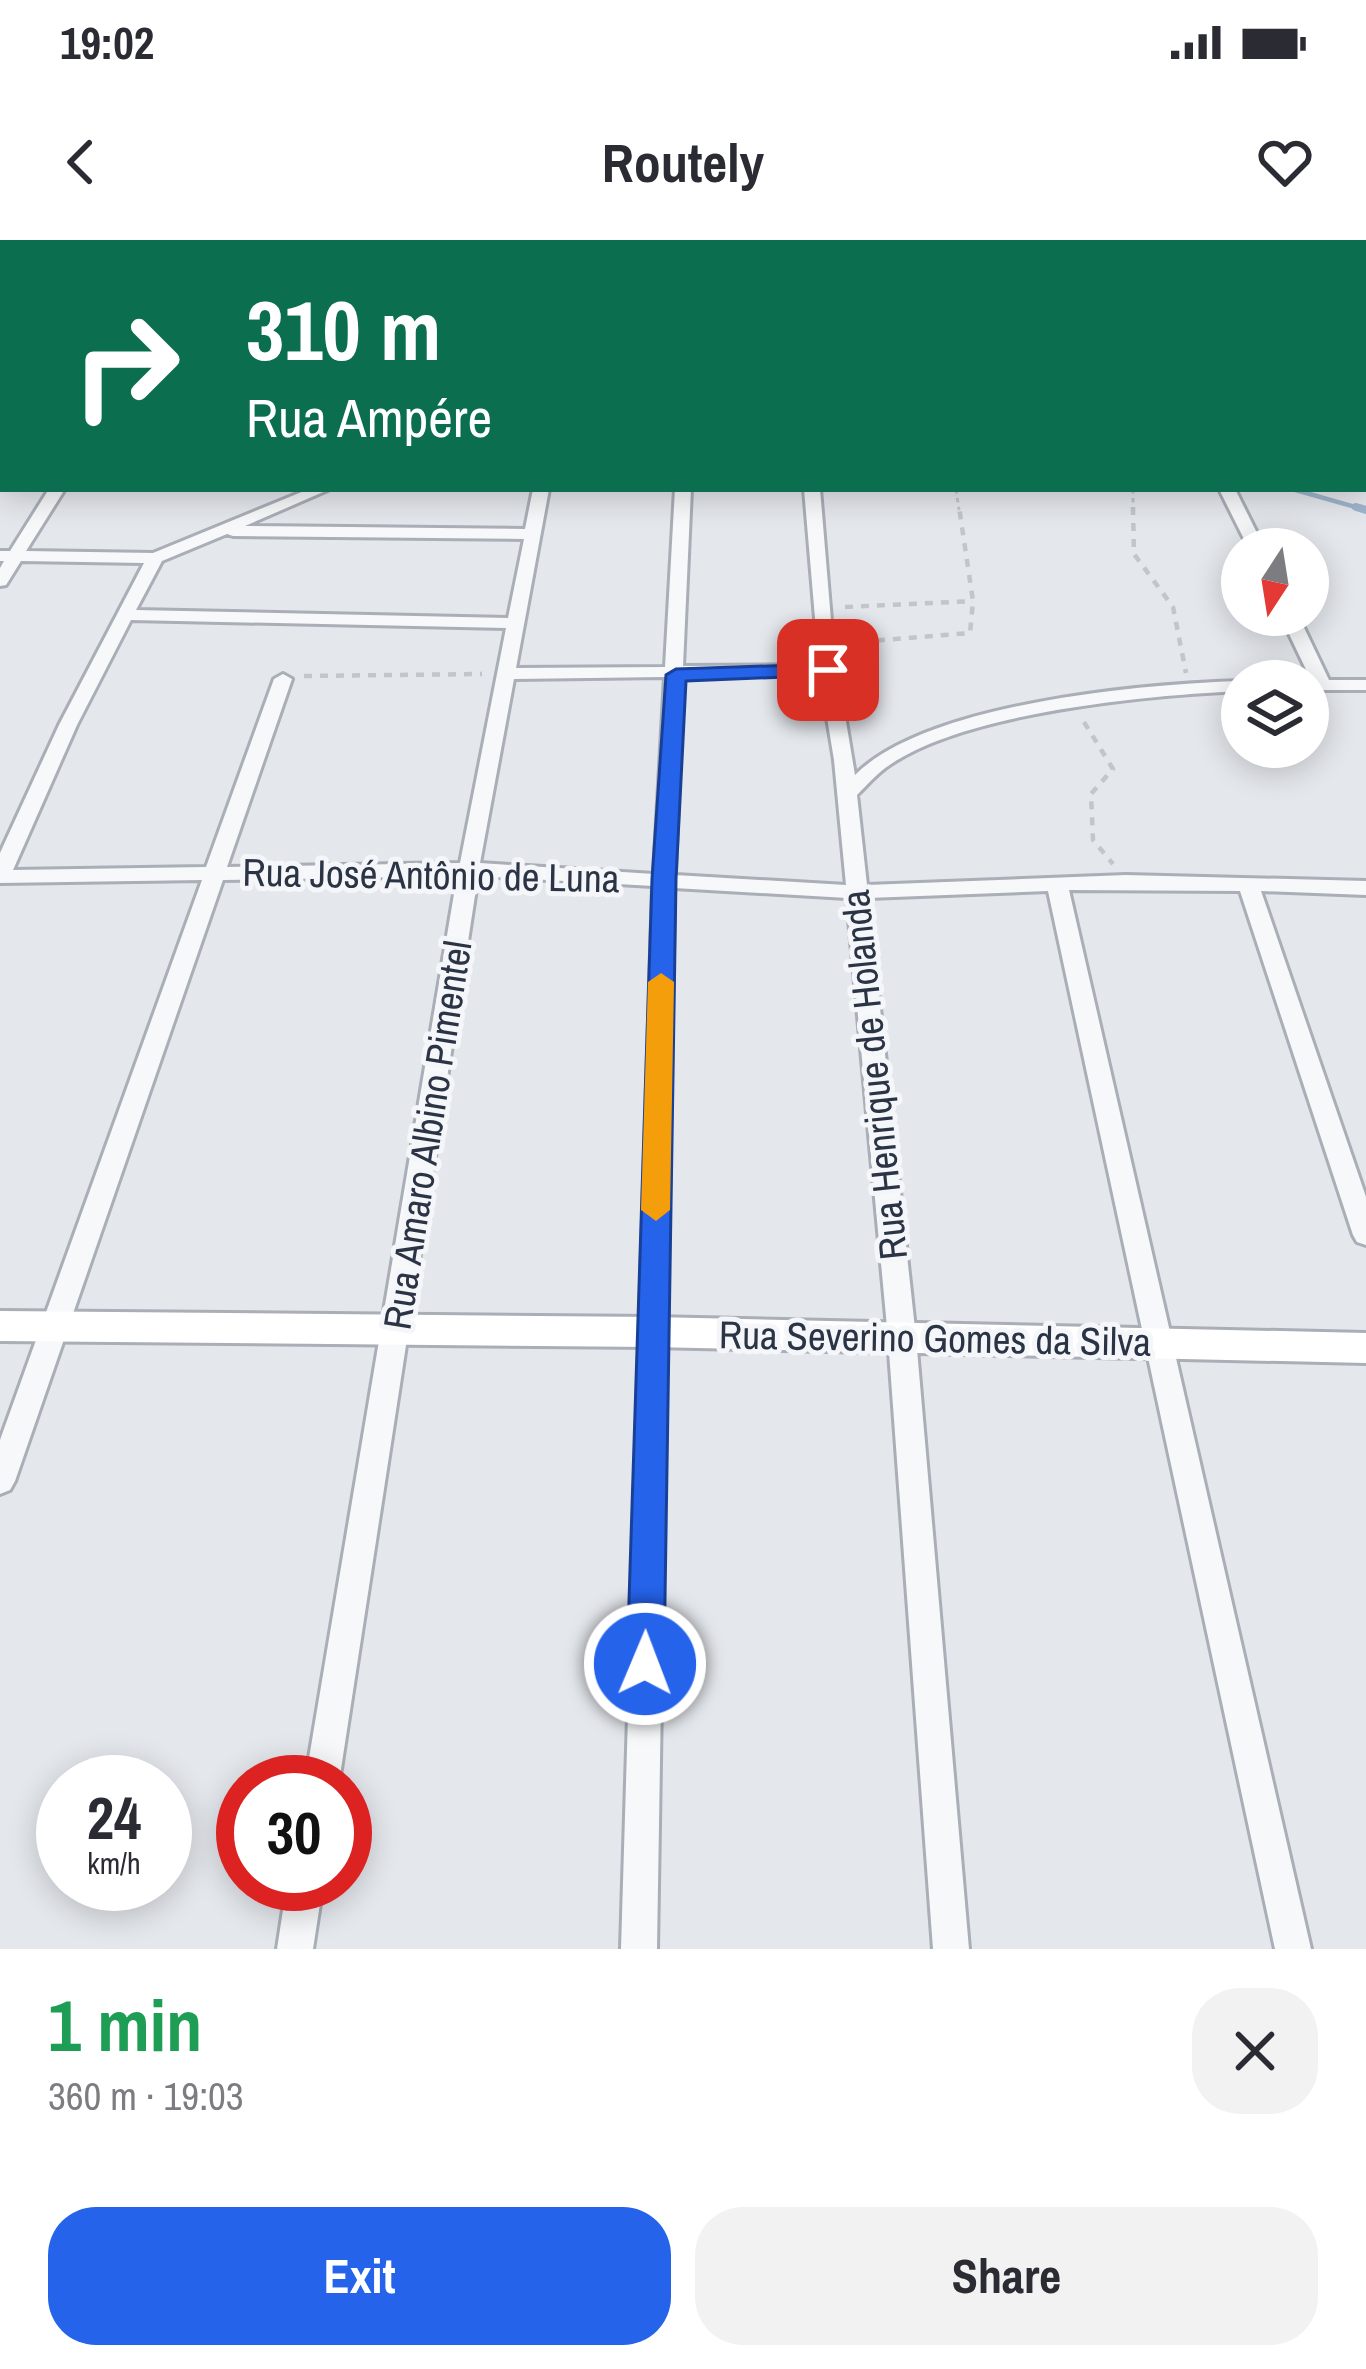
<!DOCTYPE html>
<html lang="en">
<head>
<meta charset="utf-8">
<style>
  :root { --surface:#fff; --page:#f2f2f3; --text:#2b2b33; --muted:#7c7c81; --accent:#2563eb }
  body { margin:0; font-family:"Archivo Narrow",sans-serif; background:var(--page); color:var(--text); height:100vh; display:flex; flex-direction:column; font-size:45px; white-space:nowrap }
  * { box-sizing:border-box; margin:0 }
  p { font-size:39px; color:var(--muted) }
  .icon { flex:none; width:66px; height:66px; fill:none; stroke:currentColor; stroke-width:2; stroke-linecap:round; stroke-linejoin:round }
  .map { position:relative; height:1709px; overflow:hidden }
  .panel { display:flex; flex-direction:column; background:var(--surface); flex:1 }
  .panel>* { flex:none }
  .top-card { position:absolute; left:0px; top:0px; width:1368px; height:252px; box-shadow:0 6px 30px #0003; background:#0b6e4f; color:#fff; overflow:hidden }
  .needle { width:78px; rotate:192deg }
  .fabs { position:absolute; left:1221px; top:288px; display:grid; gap:24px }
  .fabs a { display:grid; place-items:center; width:108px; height:108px; border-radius:50%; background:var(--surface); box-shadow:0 6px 30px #0003; font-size:60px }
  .speed { position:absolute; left:36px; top:1515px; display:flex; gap:24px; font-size:60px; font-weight:700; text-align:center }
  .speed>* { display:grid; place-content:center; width:156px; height:156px; border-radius:50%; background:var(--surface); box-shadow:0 6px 30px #0003; line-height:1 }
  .speed small { font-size:30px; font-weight:400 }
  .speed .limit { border:18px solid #d22; background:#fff; color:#111 }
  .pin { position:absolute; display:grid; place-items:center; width:102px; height:102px; color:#fff; margin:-51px; border-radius:24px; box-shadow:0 6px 18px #0006 }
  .me { position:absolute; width:132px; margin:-66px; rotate:1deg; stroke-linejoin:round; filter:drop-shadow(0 0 9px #0008) }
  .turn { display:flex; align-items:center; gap:42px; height:252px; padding:0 48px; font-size:54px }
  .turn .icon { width:156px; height:156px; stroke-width:2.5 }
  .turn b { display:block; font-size:84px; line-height:102px }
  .round { display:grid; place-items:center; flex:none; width:126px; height:126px; border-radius:48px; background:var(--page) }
  .headline { display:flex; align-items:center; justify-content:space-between; height:204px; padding:0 48px }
  h1 { font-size:72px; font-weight:800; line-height:90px; color:#1e9e55 }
  .cta { display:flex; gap:24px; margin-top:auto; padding:24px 48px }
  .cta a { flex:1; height:138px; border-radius:48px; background:var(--accent); color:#fff; font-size:48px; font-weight:800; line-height:138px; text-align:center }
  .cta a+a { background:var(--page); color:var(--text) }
  .status { display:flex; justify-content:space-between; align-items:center; height:84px; padding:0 60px; background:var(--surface); direction:ltr }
  .status svg { height:33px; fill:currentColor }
  header { display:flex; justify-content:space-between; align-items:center; height:156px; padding:0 48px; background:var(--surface); font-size:54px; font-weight:800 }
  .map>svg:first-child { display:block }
</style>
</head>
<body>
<div class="status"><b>19:02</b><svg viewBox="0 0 49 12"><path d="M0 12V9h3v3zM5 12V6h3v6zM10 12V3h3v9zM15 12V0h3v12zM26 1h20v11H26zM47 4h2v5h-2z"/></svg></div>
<header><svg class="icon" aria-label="back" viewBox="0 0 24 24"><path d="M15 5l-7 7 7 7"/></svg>Routely<svg class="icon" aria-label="heart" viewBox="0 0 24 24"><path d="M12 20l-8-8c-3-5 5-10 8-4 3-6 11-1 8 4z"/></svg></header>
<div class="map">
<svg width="1366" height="1709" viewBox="0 0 1366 1709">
  <rect width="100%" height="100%" fill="#e4e7ec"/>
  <path fill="#c9d6c5" d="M949 0H1366V17L1365 3Z"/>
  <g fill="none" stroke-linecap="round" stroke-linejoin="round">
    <path stroke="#9fb4cc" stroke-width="4.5" d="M1112 0 1117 3
      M833 3 851 0
      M1292 249 1366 270"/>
    <path stroke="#9fb4cc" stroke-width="8" d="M1356 267 1366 270"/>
    <g stroke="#a9aeb7" stroke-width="6">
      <path id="street" d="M1365 55H1366V63H1365Z
        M3 83V92L0 93V84Z
        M49 249H65L26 311 153 313 309 249H330L245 286 525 289 533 249H549L516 428 665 427 675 249H691L683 426 819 425 804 249H820L833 404 855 535C927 463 1142 444 1242 441H1244L1242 451C1149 455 968 472 891 524 878 532 868 544 857 555L867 645 1126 635 1366 641V655L1261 651 1366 957V1005L1357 1002 1353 995 1240 651 1069 650 1311 1709H1275L1048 651 868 658 916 1098 969 1709H933L888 1098 847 658 674 648 657 1709H621L653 646 478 636 339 1542H305L457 636 223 640 15 1241 10 1250 0 1254V1200L202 640 0 643V613L59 485 144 323 21 321 6 345 0 346V328L4 321H0V311H10ZM227 294 233 296 524 299 508 378 136 370 162 321ZM131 380 506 388 460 623 227 627 292 439 283 434 274 439 206 627 13 630 77 485ZM820 435 834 520 846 645 675 635 683 437ZM665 437 654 634 480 623 514 439Z
        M1219 249H1235L1265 309H1249Z
        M1280 375H1298L1329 440H1366V450H1308V441H1302L1311 440Z
        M287 1644H323L313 1709H277Z"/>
    </g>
    <g stroke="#a9aeb7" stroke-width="6">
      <path id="secondary" d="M0 1071 653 1077 1366 1093V1123L653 1107 0 1101Z"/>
    </g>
    <path stroke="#c2c5cb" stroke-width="3" stroke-dasharray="4.5 4.5" stroke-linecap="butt" d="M956 249 959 270
      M1133 249V270"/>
    <path stroke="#c2c5cb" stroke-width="4.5" stroke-dasharray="8 8" stroke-linecap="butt" d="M1133 267 1134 314 1173 367 1186 433
      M845 367 973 361
      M845 403 970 393 973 361 959 267
      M304 436 482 434
      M1084 482 1113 529 1091 554 1093 600 1113 624"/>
    <use href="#street" fill="#f7f8fa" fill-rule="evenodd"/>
    <use href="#secondary" fill="#fff" fill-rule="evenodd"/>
  </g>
  <path fill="#2563eb" stroke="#184099" stroke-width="3" d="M828 424 835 426V435L686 441 676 639 664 1424 658 1436 645 1441 632 1436 627 1424 652 639 666 435 676 429Z"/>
  <path fill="#f59e0b" d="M661 733 674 742 670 970 656 981 641 970 648 742Z"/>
  <g text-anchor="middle" stroke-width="10" stroke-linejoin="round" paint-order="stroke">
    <g font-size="39" fill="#2b3445" stroke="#f4f6f9">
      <text transform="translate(431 635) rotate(1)" y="14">Rua José Antônio de Luna</text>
      <text transform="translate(874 835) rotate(-96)" y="14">Rua Henrique de Holanda</text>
      <text transform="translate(427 895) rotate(-81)" y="14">Rua Amaro Albino Pimentel</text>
      <text transform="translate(935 1098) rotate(1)" y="14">Rua Severino Gomes da Silva</text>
    </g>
  </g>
</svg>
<div class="fabs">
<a><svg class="needle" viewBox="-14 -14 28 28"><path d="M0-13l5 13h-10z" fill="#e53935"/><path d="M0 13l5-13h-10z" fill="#7c7c81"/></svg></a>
<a><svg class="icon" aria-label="layers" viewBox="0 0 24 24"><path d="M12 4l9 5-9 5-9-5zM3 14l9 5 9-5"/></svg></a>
</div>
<div class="speed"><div>24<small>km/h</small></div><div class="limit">30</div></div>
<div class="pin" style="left:828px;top:430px;background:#d93025"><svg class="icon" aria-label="arrive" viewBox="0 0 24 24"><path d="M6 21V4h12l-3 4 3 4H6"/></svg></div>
<svg class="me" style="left:645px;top:1424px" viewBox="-20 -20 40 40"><circle r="17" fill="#2563eb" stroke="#fff" stroke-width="3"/><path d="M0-11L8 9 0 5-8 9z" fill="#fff"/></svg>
<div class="top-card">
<div class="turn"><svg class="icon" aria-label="right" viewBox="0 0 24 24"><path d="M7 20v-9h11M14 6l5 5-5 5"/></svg><div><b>310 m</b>Rua Ampére</div></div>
</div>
</div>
<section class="panel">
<div class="headline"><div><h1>1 min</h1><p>360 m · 19:03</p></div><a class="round"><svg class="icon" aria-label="close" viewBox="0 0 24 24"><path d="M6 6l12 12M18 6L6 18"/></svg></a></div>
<div class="cta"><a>Exit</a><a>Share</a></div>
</section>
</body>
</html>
